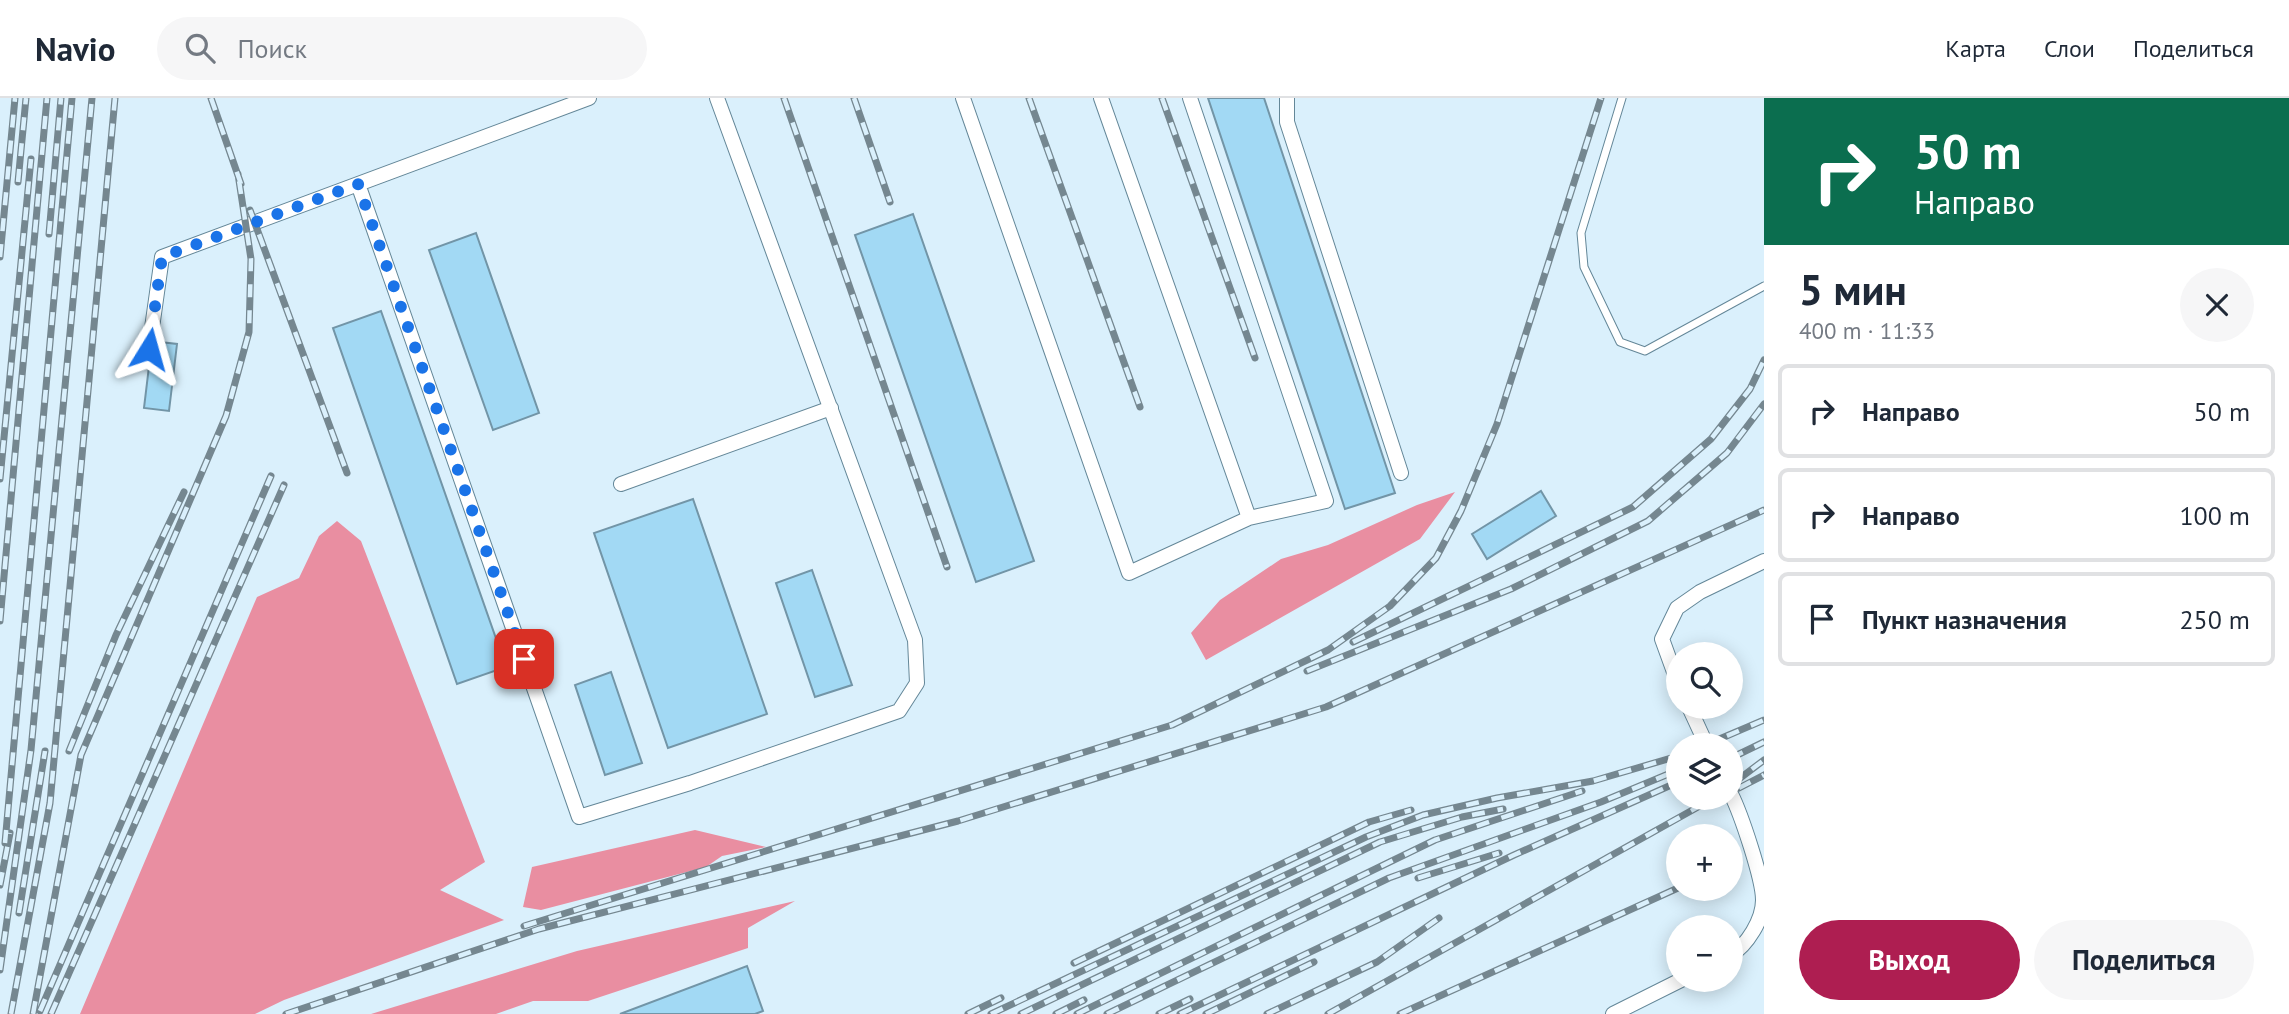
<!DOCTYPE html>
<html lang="ru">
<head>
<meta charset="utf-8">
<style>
  :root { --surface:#fff; --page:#f6f6f7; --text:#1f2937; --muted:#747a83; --line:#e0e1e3; --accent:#ae1e51 }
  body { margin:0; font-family:"PT Sans",sans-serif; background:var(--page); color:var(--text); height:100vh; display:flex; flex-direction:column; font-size:26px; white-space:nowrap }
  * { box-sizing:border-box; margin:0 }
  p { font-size:23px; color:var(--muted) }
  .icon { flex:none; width:38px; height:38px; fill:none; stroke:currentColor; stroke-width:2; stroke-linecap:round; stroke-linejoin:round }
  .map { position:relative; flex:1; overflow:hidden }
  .sheet { display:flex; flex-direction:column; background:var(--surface); width:525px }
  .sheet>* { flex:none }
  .guide { background:#0b6e4f; color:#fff; overflow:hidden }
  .tools { position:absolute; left:1666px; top:544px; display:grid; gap:14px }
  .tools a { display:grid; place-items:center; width:77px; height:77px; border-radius:50%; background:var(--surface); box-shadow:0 4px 18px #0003; font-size:35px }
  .pin { position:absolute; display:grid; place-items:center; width:60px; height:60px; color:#fff; margin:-30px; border-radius:14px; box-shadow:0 4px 10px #0006 }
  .me { position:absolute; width:77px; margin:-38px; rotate:8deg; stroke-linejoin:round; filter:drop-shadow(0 0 5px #0008) }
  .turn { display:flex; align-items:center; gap:24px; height:147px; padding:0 35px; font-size:32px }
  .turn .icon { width:91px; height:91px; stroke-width:2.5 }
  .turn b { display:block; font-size:49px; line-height:60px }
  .round { display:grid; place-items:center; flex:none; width:74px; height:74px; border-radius:37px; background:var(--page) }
  .overview { display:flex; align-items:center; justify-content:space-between; height:119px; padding:0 35px }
  h1 { font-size:42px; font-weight:700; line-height:52px }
  .action { display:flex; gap:14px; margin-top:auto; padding:14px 35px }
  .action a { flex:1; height:80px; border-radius:42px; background:var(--accent); color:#fff; font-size:28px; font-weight:700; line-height:80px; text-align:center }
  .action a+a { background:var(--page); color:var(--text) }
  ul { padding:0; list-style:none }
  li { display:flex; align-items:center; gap:21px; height:94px; margin:0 14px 10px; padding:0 21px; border:4px solid var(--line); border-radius:10px }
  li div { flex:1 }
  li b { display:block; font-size:26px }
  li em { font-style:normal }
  header { display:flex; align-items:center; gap:42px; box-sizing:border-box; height:98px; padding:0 35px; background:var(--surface); border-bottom:2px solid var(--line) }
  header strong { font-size:33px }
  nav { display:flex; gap:38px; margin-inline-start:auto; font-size:24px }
  .search { width:490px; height:63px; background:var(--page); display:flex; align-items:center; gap:18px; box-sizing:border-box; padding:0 24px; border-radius:38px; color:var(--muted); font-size:26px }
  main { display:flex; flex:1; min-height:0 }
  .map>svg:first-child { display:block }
</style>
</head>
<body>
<header>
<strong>Navio</strong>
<div class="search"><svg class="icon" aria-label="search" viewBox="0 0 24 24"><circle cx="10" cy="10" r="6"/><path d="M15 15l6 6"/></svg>Поиск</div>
<nav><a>Карта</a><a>Слои</a><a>Поделиться</a></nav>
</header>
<main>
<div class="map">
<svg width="1764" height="916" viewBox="0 0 1764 916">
  <rect width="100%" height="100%" fill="#daf0fc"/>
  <path fill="#e98ea1" d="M1455 394 1420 441 1206 562 1191 535 1220 502 1281 461 1328 447 1417 407Z
    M337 423 361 443 485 764 440 792 504 822 284 902 255 916H80L257 499 299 480 319 438Z
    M695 732 766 749 722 758 706 769 541 812 523 809 532 769Z
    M795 803 748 830V850L588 903H533L496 916H371L577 853Z"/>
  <path fill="#a2d9f4" stroke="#7295a7" stroke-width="2" d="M1208 0H1264L1395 395 1345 411Z
    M913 116 1034 463 976 484 855 137Z
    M476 135 539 315 493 332 429 152Z
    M381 213 506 569 457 586 333 230Z
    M160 244 177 246 169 313 144 310 150 260 157 256Z
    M1541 393 1556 418 1487 461 1472 436Z
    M693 401 767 616 668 650 594 435Z
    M812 472 852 587 815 599 776 485Z
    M611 574 642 665 605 677 575 587Z
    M747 868 763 913 755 916H620Z"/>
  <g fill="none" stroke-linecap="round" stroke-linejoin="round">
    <g stroke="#648798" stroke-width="9">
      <path id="service" d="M1622 0 1581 135 1584 169 1620 244 1645 253 1764 188"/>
    </g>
    <g stroke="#648798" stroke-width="16">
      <path id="minor" d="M963 0 1129 475 1249 420 1101 0
        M1190 0 1326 403 1249 420
        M1287 0V24L1401 375
        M358 86 579 719 690 685 899 613 917 585 915 542 717 0
        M149 251 162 159 589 0
        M621 386 831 310
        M1678 585 1662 541 1677 510 1700 494 1764 463
        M1689 609 1707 648
        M1731 696C1741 716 1763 781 1763 802 1763 822 1747 847 1731 857
        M1613 916 1681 882"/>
    </g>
    <use href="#service" stroke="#fff" stroke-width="7"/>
    <use href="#minor" stroke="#fff" stroke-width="14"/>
    <g stroke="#758790" stroke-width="7">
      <path id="rail" d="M211 0 241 86
        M784 0 947 469
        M854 0 890 104
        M1029 0 1140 309
        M1162 0 1255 260
        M18 84 26 0
        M250 112 347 375
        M49 136 61 0
        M0 159 15 0
        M0 381 31 61
        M0 523 47 0
        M1353 544 1633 409 1711 341 1750 291 1764 262
        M1307 573 1511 491 1648 423 1727 355 1764 306
        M1703 648 1764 622
        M69 653 116 537 184 394
        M1731 660 1764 644
        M1731 687 1764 662
        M1739 690 1764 677
        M5 745 72 0
        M1418 780 1499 755
        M0 787 10 735
        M19 815 45 653
        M524 828 1172 627 1328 552 1390 508 1436 460 1461 413 1497 326 1601 0
        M1074 865 1369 724 1411 712
        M0 872 31 652 92 0
        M40 913 271 378
        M11 916 50 705 115 0
        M33 916 81 657 226 318 249 234 251 161 238 76
        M51 916 284 387
        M286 916 539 831 958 723 1326 609 1764 412
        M968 916 1001 900
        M991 916 1366 739 1423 717 1497 700 1593 683 1678 658
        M1021 916 1380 744 1462 719 1503 711
        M1056 916 1084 902
        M1077 916 1435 742 1582 693
        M1107 916 1389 780 1601 704 1678 672
        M1159 916 1190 901
        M1180 916 1514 757 1678 684
        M1206 916 1314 864
        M1267 916 1377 864 1439 820
        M1328 916 1714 700
        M1400 916 1678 790"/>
    </g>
    <use href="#rail" stroke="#daf0fc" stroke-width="4.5" stroke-dasharray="13" stroke-linecap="butt"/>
  </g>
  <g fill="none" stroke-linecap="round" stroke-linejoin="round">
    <path stroke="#1a73e8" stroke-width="12" stroke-dasharray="0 21.6" d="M149 251 162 159 358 86 524 561"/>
  </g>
</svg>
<div class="tools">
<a><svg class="icon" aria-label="search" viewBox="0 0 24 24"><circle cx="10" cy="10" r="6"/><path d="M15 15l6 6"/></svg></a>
<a><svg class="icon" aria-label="layers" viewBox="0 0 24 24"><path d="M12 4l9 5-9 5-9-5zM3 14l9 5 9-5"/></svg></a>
<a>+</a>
<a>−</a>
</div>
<div class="pin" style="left:524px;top:561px;background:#d93025"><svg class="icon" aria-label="arrive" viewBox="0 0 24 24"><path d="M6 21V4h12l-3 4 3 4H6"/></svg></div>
<svg class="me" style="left:149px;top:251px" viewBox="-20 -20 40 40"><path d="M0-17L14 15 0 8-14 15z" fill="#1a73e8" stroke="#fff" stroke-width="4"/></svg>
</div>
<section class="sheet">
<div class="guide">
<div class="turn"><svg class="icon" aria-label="right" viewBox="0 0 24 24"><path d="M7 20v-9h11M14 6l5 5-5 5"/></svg><div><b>50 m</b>Направо</div></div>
</div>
<div class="overview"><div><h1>5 мин</h1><p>400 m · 11:33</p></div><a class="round"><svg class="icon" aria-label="close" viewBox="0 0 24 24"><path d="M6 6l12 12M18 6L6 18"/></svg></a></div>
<ul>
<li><svg class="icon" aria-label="right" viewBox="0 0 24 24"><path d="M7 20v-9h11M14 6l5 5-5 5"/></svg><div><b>Направо</b></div><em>50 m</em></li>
<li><svg class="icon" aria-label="right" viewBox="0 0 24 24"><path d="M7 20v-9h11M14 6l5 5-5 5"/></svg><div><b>Направо</b></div><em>100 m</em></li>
<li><svg class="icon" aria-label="arrive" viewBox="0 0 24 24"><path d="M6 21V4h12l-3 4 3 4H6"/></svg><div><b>Пункт назначения</b></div><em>250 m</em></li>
</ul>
<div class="action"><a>Выход</a><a>Поделиться</a></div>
</section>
</main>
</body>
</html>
